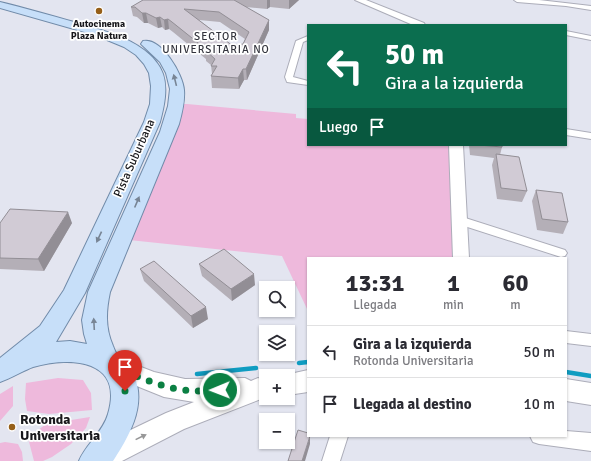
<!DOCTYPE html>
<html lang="es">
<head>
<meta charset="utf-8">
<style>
  :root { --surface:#fff; --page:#f7f7f7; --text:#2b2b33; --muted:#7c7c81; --line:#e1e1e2 }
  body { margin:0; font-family:Signika,sans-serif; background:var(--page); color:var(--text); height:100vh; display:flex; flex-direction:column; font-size:15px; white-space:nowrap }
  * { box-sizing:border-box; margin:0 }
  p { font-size:13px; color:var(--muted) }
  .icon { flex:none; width:22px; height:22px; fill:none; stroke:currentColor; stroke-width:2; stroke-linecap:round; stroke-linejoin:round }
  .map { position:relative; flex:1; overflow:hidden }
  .drawer { position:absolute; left:307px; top:257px; width:260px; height:180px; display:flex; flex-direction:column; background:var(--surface); border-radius:0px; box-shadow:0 1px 3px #0004 }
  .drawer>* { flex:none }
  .hud { position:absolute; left:307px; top:24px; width:260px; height:122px; border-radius:0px; box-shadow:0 1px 3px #0004; background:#0b6e4f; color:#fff; overflow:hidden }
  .fabs { position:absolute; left:259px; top:281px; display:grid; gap:8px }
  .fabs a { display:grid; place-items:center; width:36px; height:36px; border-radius:0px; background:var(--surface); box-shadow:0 1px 3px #0004; font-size:20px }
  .pin { position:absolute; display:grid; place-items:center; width:34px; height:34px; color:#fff; margin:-41px -17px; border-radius:50% 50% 50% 0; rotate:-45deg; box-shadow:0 0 4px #0007 }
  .pin .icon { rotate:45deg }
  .me { position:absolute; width:44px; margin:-22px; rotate:269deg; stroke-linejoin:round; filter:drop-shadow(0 0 3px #0008) }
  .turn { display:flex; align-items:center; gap:14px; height:84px; padding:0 12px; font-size:18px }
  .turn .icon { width:52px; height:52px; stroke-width:2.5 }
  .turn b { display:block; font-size:28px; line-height:34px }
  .then { display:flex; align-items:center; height:38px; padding:0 12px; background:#0003; gap:8px; font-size:15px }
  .eta { display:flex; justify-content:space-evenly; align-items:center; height:68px; text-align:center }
  .eta b { font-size:24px; font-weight:700; line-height:28px }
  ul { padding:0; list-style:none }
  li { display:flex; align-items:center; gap:12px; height:52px; padding:0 12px; border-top:1px solid var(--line) }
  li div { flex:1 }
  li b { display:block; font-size:15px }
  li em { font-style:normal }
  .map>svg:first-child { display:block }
</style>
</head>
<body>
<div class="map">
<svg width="591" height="461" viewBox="0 0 591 461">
  <rect width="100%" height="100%" fill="#e3e5f0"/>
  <path fill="#eeb9dc" d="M176 104H187L296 114V118L308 119V145H456L461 258H308V311L282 256 129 240Z
    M58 378 83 380 91 393 92 410 49 414 27 411 25 399 26 383Z
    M13 386V406L0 421V394Z
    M90 417 86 428 71 444 52 457 43 461H34L28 438 46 424Z
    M5 442 18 444 22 452 23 461H0V443Z"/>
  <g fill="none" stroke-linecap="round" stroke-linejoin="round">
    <path stroke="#0f9cc1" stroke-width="4.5" d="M299 363 308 362
      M566 372 591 376
      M197 374 256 368"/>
    <g stroke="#acadb9" stroke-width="2">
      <path id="minor" d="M514 0H539L591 6V10L566 6 517 2Z
        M566 31 591 36V40L566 35Z
        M308 36V40L303 42 293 77 308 81V85L287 82 285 77 296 41Z
        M566 129 591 133V139L566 135Z
        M459 216 565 250 567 253 565 256 561 257 455 223 453 220 455 217Z
        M566 331 591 334V346L566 343Z
        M566 431 591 433V451L539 444 533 442 530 436H566Z
        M330 436H348L340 461H322Z"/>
    </g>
    <g stroke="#acadb9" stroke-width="2">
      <path id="tertiary" d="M355 0H366L424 23 425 25H413Z
        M449 145H463L469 258H453Z"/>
    </g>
    <g stroke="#acadb9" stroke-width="2">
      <path id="secondary" d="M115 357 154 372 185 379 245 378 251 381 258 378 266 381V397L184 429 122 461H88L87 458 91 449 166 413 194 402 164 397 107 374 103 367 107 360Z
        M308 370V392L288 395V376H281Z
        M566 379 591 383V405L566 401Z"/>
    </g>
    <g stroke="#718ba9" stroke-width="2">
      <path id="primary" d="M0 2C25 8 49 15 74 22 98 29 124 35 144 50 152 56 160 65 163 74 168 89 164 107 160 122L85 293 56 342 70 341 87 344 84 334 82 320 88 292 160 132 168 106 170 89 166 73 160 62 141 44 143 41C161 37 183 74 184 90 185 101 182 113 179 124L110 292C106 311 105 328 113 346 114 348 115 352 117 354 125 361 131 368 135 378 146 407 128 438 113 461H79C86 444 103 432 108 414 124 360 72 356 33 367 22 371 12 378 0 382V358L40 326 64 290 144 122 150 104 151 86 149 73 144 64 136 55 124 47 95 35 0 8Z"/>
    </g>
    <use href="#minor" fill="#fff" fill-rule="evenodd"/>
    <use href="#tertiary" fill="#fff" fill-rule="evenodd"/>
    <use href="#secondary" fill="#fff" fill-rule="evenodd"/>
    <use href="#primary" fill="#c7dff9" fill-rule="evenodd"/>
  </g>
  <path fill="#b4afb7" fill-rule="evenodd" d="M143 0H299L289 9 270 7 267 9 246 7 269 20V30L247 80H244L239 89 212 88 211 76 212 74 211 65 206 61V59L173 32 169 29 165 30 162 27 158 28 148 23H144L137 17 133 16 131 7ZM199 20 220 22 245 39 243 44 233 46Z
    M469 145H502V147L500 155 527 191 522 202 497 199 492 165 494 158 470 155Z
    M536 190 568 222 563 234 537 230 532 201Z
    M0 223H72L44 271 0 269Z
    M199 264 255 285 232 301 202 276Z
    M140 269 208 319 193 328 144 281Z"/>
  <path fill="#928e95" d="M267 0H270V7L267 9Z
    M289 0H299L289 9Z
    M142 13H146L148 23H144Z
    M160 17 162 27 158 28 156 18Z
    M168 19 169 29 165 30 164 20Z
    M269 20V30L247 80 246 69Z
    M243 69 244 80 239 89 238 78Z
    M68 212 72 223 44 271 38 259Z
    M254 274 255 285 232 301 231 289Z
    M206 307 208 319 193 328 191 316Z
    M310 436V444L305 461H302Z"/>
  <path fill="#d1cbd5" stroke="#928e95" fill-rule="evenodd" d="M143 0H234L269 20 246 69H243L238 78 211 76 217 66H211L215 59 205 50H207L172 22 168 19 164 20 160 17 156 18 146 13H142L135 7H131ZM184 9 219 12 249 32 243 44 233 46Z
    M479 145H502V147Z
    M496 154 519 157 527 191 501 188Z
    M536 190 562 193 568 222 542 219Z
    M10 209 68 212 38 259 0 258V223Z
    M224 249 254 274 231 289 199 264Z
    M154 261 206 307 191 316 140 269Z
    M298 430 308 433V436H310L302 461H288Z"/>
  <defs><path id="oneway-solid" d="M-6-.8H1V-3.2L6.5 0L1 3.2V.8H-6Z"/></defs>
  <g fill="#788595">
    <use href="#oneway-solid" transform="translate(175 80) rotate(-104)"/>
    <use href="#oneway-solid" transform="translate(137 202) rotate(-67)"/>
    <use href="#oneway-solid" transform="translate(99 237) rotate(115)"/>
    <use href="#oneway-solid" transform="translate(94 324) rotate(-93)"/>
  </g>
  <use fill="#979798" href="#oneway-solid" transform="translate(141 437) rotate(-26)"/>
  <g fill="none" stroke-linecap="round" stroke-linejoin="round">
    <path stroke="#0b8043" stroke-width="7" stroke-dasharray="0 12.6" d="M125 391 115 367C140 378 167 390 195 391 203 391 212 390 220 390"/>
  </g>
  <g fill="#965f19" stroke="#fff" stroke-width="1.5">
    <circle cx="99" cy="11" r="4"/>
    <circle cx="12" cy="427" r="4"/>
  </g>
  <g text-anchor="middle" stroke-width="3.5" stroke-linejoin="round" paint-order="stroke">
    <g font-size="10" font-weight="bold" fill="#17171b" stroke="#fff">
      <text x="99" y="27">Autocinema<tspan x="99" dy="12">Plaza Natura</tspan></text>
    </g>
    <g font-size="11" letter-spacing="1" fill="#32333c" stroke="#fff">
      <text x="216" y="40">SECTOR<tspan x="216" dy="13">UNIVERSITARIA NO</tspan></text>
    </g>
    <g font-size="12" fill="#17171b" stroke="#fff">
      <text transform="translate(134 158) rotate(-66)" y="4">Pista Suburbana</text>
    </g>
    <g font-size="14" font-weight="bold" fill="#17171b" stroke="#fff" text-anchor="start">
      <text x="20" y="424">Rotonda<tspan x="20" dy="16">Universitaria</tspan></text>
    </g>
  </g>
</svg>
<div class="fabs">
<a><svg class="icon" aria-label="search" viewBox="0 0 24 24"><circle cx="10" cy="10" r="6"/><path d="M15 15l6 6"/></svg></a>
<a><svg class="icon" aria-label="layers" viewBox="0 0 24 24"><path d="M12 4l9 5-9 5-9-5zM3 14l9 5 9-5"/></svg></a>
<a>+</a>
<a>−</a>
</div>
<div class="pin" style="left:125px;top:391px;background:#d93025"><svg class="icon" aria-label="arrive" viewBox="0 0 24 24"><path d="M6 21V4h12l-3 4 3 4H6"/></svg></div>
<svg class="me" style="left:220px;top:390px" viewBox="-20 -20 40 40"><circle r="17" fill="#0b8043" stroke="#fff" stroke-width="3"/><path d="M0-11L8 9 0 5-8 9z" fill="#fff"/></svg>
<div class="hud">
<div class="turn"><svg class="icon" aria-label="left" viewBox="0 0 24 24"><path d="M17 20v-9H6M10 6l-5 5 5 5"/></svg><div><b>50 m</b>Gira a la izquierda</div></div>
<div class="then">Luego<svg class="icon" aria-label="arrive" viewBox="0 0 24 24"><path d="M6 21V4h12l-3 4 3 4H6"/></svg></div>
</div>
<section class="drawer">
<div class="eta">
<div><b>13:31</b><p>Llegada</p></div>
<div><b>1</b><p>min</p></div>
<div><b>60</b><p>m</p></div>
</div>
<ul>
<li><svg class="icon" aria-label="left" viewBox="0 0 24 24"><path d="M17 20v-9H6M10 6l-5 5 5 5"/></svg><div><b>Gira a la izquierda</b><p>Rotonda Universitaria</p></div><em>50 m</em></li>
<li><svg class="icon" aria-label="arrive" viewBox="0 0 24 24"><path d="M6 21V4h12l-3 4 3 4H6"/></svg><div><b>Llegada al destino</b></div><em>10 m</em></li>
</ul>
</section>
</div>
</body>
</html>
